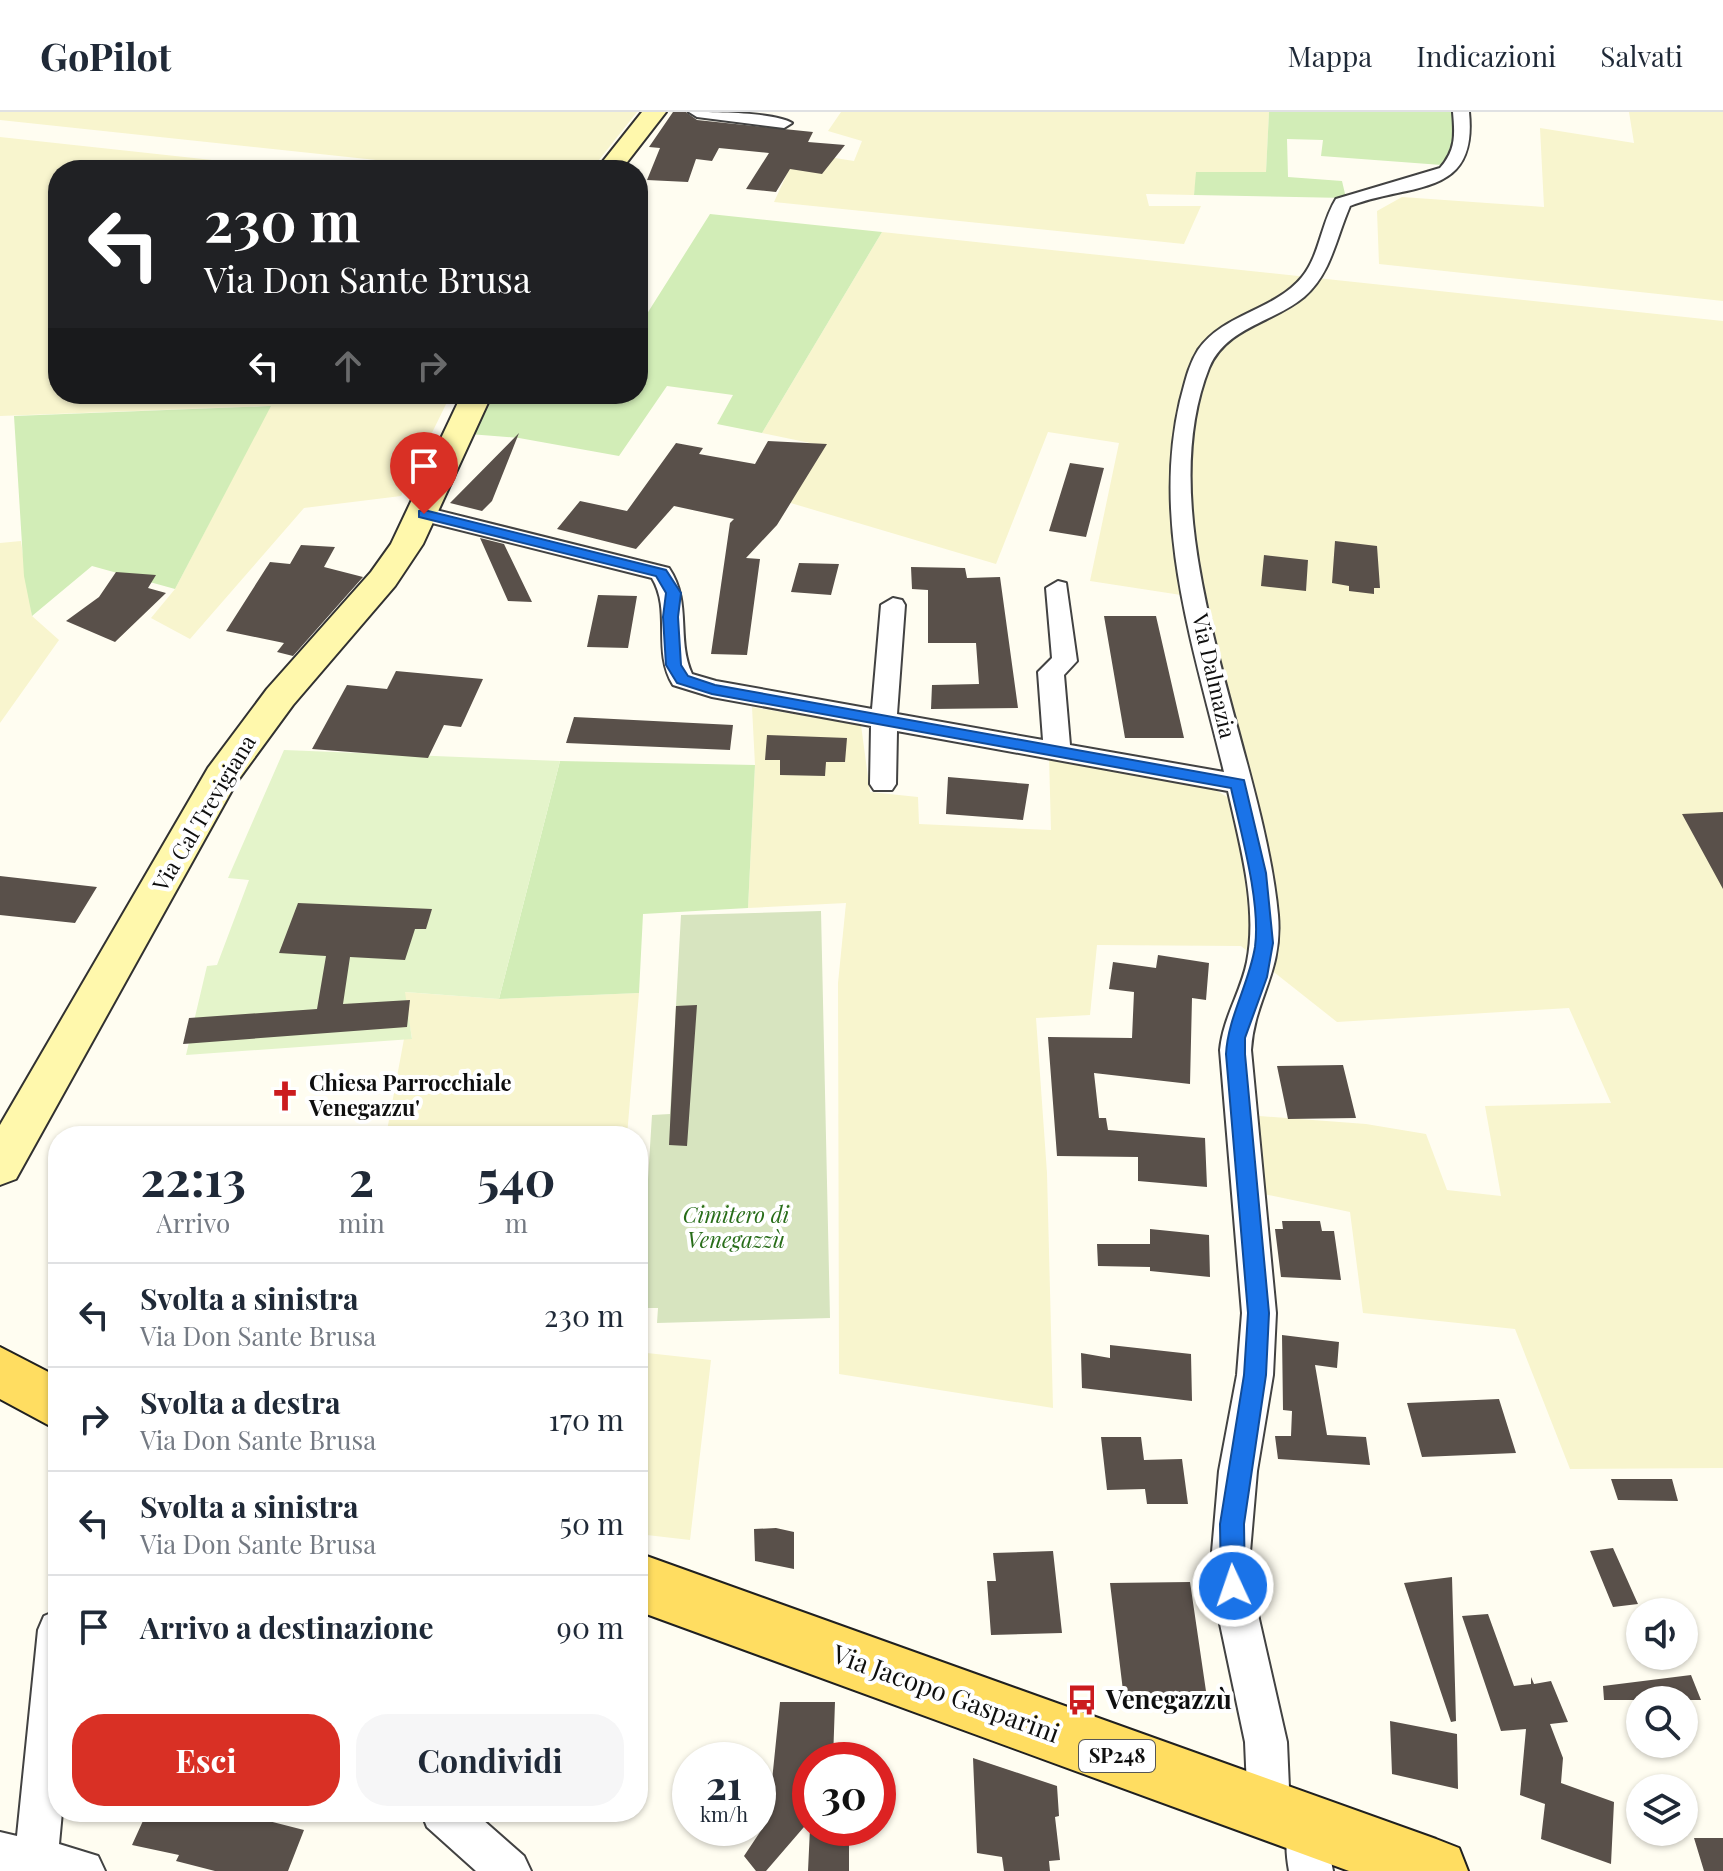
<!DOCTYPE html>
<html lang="it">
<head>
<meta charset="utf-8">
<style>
  :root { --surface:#fff; --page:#f6f6f7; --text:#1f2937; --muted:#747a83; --line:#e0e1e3; --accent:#d93025 }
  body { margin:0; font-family:"Playfair Display",serif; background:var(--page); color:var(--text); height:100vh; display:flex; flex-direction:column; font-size:30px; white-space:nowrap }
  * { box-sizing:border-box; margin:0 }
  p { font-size:26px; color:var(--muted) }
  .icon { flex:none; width:44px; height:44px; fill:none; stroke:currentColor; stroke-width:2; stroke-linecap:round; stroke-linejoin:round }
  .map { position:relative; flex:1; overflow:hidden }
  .panel { position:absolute; left:48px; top:1014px; width:600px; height:696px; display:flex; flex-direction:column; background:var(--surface); border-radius:32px; box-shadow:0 2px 6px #0004 }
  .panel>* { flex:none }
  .banner { position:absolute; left:48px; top:48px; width:600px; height:244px; border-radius:32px; box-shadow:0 2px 6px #0004; background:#202124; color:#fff; overflow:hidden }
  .fabs { position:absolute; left:1626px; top:1486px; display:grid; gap:16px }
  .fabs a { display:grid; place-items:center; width:72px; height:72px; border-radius:50%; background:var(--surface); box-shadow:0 2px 6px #0004; font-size:40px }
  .speed { position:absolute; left:672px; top:1630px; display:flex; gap:16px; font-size:40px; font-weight:700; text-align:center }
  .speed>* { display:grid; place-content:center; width:104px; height:104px; border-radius:50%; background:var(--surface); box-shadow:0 2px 6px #0004; line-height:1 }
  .speed small { font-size:20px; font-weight:400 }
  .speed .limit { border:12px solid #d22; background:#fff; color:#111 }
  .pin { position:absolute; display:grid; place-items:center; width:68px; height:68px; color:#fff; margin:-82px -34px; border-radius:50% 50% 50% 0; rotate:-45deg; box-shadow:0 0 8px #0007 }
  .pin .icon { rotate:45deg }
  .me { position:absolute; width:88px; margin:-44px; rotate:357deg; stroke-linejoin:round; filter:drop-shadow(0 0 6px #0008) }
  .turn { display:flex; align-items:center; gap:28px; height:168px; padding:0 24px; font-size:36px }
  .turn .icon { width:104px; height:104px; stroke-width:2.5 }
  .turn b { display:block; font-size:56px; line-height:68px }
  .lanes { display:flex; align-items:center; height:76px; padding:0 24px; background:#0003; justify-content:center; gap:40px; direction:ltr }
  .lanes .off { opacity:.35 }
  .eta { display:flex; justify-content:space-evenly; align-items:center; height:136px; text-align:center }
  .eta b { font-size:48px; font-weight:700; line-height:56px }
  .cta { display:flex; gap:16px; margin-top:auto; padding:16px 24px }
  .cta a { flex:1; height:92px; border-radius:32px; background:var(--accent); color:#fff; font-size:32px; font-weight:700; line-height:92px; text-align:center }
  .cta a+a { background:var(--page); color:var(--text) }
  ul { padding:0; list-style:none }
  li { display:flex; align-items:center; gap:24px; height:104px; padding:0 24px; border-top:2px solid var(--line) }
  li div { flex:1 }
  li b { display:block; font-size:30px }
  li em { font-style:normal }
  header { display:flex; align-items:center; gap:48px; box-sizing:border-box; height:112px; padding:0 40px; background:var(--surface); border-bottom:2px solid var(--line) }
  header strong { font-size:38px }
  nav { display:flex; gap:44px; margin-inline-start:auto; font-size:28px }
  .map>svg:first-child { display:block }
</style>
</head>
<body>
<header>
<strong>GoPilot</strong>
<nav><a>Mappa</a><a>Indicazioni</a><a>Salvati</a></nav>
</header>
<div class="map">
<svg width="1723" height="1759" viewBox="0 0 1723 1759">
  <rect width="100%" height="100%" fill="#fffdf1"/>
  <path fill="#f8f5ce" d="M0 0H637L591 58H470L0 8Z
    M841 0H1269L1266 60H1197L1194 83 1146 82 1149 94H1201L1184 132 774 90 797 40 854 49 862 29 828 19Z
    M1629 0H1723V189L1379 152 1377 99 1402 85 1544 95 1540 16 1634 31Z
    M0 25 304 58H58V282H451L401 384 304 396 190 527 151 506 175 477 270 294 0 304Z
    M882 120 1723 209V1356L1570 1357 1515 1217 1363 1201 1350 1100 1245 1078 1246 1003 1366 1012 1426 1022 1447 1078 1501 1084 1485 994 1611 991 1569 896 1337 910 1241 834 1097 833 1090 903 1036 906 1047 1061 1053 1296 839 1262 838 871 846 791 748 796 755 653 752 595 861 613 870 680 918 685 919 712 1051 718 1049 645 1206 672 1227 685 1194 485 1090 469 1119 331 1048 320 996 452 784 389 815 332 762 321Z
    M21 429 32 504 59 528 0 611V431Z
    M404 880 499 887 639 881 627 1024H386L404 927 412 926Z
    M638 1240 711 1248 690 1428 638 1422Z"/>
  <path fill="#d2edb7" d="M1269 0H1462L1455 54 1321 44 1323 28 1287 27 1288 65 1342 69 1346 86 1194 83 1196 60H1266Z
    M710 102 882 120 762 321 717 312 733 283 667 274 619 344 519 326 469 322 487 282H638V216Z
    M271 294 175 477 92 454 32 504 24 464 14 304Z
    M560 649 755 653 748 796 643 802 639 881 499 887Z"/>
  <path fill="#d7e4bf" d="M821 799 830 1206 657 1211 658 1196H640L652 1003 670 1002 681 803Z"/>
  <path fill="#e4f4ca" d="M284 638 560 649 499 887 405 880 412 927 186 943 207 854 217 853 249 768 228 766Z"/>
  <path fill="#59504a" d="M673 0H686L697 8 813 20 808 30 845 33 822 62 790 57 776 80 746 77 769 41 719 36 712 49 696 47 688 70 647 68 660 36 649 35Z
    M519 321 492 389 482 399 450 391Z
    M768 329 827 332 777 413 746 446 760 447 747 543 711 542 730 411 734 407 674 394 636 437 557 417 580 389 627 399 676 331 703 336 699 342 755 352Z
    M1070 351 1104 356 1086 425 1049 419Z
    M480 426 504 432 532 490 508 489Z
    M1335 429 1377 434 1380 476H1374V482L1349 479V474L1332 471Z
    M301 433 335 435 324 455 363 465 293 544 277 540 284 531 226 519 270 450 290 452Z
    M1264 443 1308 448 1306 479 1261 474Z
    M799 451 839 452 831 483 791 480Z
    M911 455 965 456 967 466 1000 465 1018 596 931 597 932 573 979 572 976 531H928V478L912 477Z
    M116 460 156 463 148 476 166 481 115 530 66 509 99 485Z
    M598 483 637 484 628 536 587 535Z
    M1104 504H1156L1184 626H1125Z
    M396 559 483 567 461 615 444 613 428 646 312 637 347 573 387 577Z
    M574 605 733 613 730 638 566 631Z
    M767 623 847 626 845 650H826L825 664 780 663V648H765Z
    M948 665 1029 672 1023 708 946 702Z
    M1723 700V777L1682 702Z
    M0 764 97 775 75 811 0 803Z
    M298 791 432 797 426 817H415L405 848 350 845 343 892 410 888 407 915 183 932 189 906 317 897 326 844 279 841Z
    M1158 843 1209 851 1206 888 1192 886 1190 972 1094 961 1099 1006H1106L1108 1018 1205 1026 1207 1075 1138 1069V1045L1057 1044 1048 925 1132 926 1134 880 1109 877 1113 850 1156 856Z
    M697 893 687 1034 669 1033 676 894Z
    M1343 953 1356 1006 1288 1007 1277 954Z
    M1282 1109H1320L1322 1119H1334L1341 1168 1281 1165 1275 1117H1283Z
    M1150 1117 1209 1123 1210 1165 1150 1159V1155L1098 1154 1097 1132H1150Z
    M1282 1223 1339 1230 1337 1256 1315 1253 1327 1323 1366 1325 1370 1353 1278 1347 1275 1324H1291L1292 1299 1283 1298Z
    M1110 1233 1191 1242 1192 1289 1082 1276 1081 1241 1110 1246Z
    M1499 1287 1516 1341 1422 1345 1407 1291Z
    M1101 1325H1141L1144 1348 1182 1347 1188 1392H1147L1145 1377 1107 1378Z
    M1611 1367H1672L1678 1389 1618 1388Z
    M776 1416 794 1420V1457L755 1449 754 1417Z
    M1613 1436 1638 1492 1613 1495 1590 1439Z
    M1053 1439 1062 1521 991 1523 987 1469H996L993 1441Z
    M1452 1465 1456 1609 1451 1610 1404 1471Z
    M1190 1470 1207 1586 1124 1587 1110 1471Z
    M1488 1502 1514 1574 1531 1572V1565L1534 1572 1551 1569 1568 1610 1550 1612 1563 1646 1561 1671 1614 1690 1611 1752 1541 1727 1545 1692 1520 1683 1526 1617 1501 1619 1462 1504Z
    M1691 1563 1701 1588H1604L1603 1574Z
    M780 1590H835L833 1648H810V1708L766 1759H756L744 1744 768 1708Z
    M1390 1609 1457 1622 1458 1677 1392 1662Z
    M973 1646 1057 1674 1059 1704 1055 1705 1060 1748 1049 1749 1050 1759H1004L1002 1745 977 1741Z
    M147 1700H234L304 1718 288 1759H215L176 1749 179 1743 132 1733Z
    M810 1716H849V1759H808Z
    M1694 1726H1723V1759H1704Z"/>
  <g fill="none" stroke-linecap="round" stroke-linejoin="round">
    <g stroke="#424242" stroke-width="4">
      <path id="street" d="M689 0C712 0 775 0 792 11L784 16 697 5Z
        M1453 0H1469C1478 87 1410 70 1350 94 1336 126 1331 162 1304 185 1273 211 1226 215 1209 256 1146 415 1263 638 1278 803 1283 861 1254 887 1251 938L1276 1201 1273 1263 1257 1359 1250 1440 1259 1507 1287 1630 1290 1699 1284 1714 1269 1720 1254 1714 1248 1699 1245 1630 1219 1507 1212 1440 1219 1359 1237 1263 1242 1201 1220 938C1223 906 1241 880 1247 850 1258 795 1240 733 1228 679L897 619 896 672 892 678H874L870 672 871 614 712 585 673 573C652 539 672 499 652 466L416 407 413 402 424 395 669 456C692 490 676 527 692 562L716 569 872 597 881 493 893 486 902 488 905 493 897 602 1043 628 1038 560 1052 546 1046 476 1058 469 1066 471 1077 549 1064 563 1070 633 1224 660C1195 539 1151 414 1180 289 1185 271 1188 254 1198 238 1224 201 1274 199 1302 165 1320 143 1321 111 1336 87L1440 56C1456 38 1455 23 1453 0Z
        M58 1498V1700H62L59 1732 98 1744 105 1759H0V1720L17 1724 38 1518 44 1504Z
        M1309 1692 1324 1698C1332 1718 1328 1738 1333 1759H1289C1285 1737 1285 1719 1294 1698Z
        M421 1700H474L524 1744 531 1759H476L427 1715Z"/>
    </g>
    <g stroke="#313131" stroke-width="4">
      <path id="secondary" d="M642 0H666L621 58H596Z
        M462 282H492L423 432 395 474 293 593 236 671 16 1067 0 1073V1013L208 656 267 577 371 460 391 432Z"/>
    </g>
    <g stroke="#202020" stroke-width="4">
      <path id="primary" d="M0 1235 58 1265V1312L52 1315 0 1287Z
        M638 1441 1436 1727 1459 1736 1468 1759H1349L638 1499Z"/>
    </g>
    <use href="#street" fill="#fff" fill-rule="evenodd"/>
    <use href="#secondary" fill="#fff8ac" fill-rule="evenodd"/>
    <use href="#primary" fill="#ffdd61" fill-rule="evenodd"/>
  </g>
  <path fill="#1a73e8" stroke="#114b97" stroke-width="2" d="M424 398 666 458 681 481 678 505 681 553 688 564 715 573 1244 668 1266 761 1273 831 1267 865 1245 926V942L1269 1201 1266 1263 1244 1412 1245 1474 1242 1483 1233 1486 1225 1483 1221 1474 1220 1412 1244 1263 1248 1201 1226 942C1228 905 1249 872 1255 835 1261 791 1241 721 1231 676L712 582 677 571 666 553 663 505 666 481 656 464 419 405V399Z"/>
  <defs>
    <g id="church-bare" transform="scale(2.4)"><path d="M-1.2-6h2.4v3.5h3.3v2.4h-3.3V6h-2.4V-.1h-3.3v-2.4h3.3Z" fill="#cb1b1e" stroke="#fff" stroke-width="2.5" paint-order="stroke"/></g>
    <g id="bus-bare" transform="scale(2.4)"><path d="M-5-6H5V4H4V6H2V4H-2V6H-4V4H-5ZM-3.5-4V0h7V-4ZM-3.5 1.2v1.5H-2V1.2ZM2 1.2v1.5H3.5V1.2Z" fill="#cb1b1e" stroke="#fff" stroke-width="2.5" paint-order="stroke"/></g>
  </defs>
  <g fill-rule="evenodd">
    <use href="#church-bare" x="285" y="984"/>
    <use href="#bus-bare" x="1082" y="1588"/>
  </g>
  <g text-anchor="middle" stroke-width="8" stroke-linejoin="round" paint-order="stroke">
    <rect fill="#fff" stroke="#575757" stroke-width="2" x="1079" y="1628" width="76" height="32" rx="6"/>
    <g font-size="20" font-weight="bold" fill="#0f0f0f">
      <text x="1117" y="1651">SP248</text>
    </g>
    <g font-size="22" fill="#0f0f0f" stroke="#fff">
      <text transform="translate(1214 564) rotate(77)" y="8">Via Dalmazia</text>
      <text transform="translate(204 701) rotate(-59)" y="8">Via Cal Trevigiana</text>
    </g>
    <g font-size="22" font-weight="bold" fill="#0f0f0f" stroke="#fff" text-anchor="start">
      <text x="309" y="979">Chiesa Parrocchiale<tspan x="309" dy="25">Venegazzu'</tspan></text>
    </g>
    <g font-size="22" font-style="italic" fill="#286d19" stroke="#fff">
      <text x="736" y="1111">Cimitero di<tspan x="736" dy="25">Venegazzù</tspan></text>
    </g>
    <g font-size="26" fill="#0f0f0f" stroke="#fff">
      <text transform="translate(946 1582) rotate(20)" y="9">Via Jacopo Gasparini</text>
    </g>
    <g font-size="26" font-weight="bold" fill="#0f0f0f" stroke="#fff" text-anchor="start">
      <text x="1106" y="1597">Venegazzù</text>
    </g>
  </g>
</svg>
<div class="fabs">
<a><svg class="icon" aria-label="sound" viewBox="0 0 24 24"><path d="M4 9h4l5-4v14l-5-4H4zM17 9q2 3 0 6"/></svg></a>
<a><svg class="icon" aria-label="search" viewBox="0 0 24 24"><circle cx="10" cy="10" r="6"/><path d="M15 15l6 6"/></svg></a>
<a><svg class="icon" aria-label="layers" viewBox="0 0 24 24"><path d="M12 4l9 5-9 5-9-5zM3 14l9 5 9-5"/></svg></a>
</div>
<div class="speed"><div>21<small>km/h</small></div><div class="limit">30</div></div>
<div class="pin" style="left:424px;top:402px;background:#d93025"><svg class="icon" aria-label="arrive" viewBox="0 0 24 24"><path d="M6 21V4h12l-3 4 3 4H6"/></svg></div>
<svg class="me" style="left:1233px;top:1474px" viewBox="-20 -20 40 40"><circle r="17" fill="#1a73e8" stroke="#fff" stroke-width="3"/><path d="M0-11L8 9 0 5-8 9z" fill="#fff"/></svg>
<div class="banner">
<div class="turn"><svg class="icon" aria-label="left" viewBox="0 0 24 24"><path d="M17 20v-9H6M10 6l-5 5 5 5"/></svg><div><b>230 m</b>Via Don Sante Brusa</div></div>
<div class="lanes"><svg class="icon" aria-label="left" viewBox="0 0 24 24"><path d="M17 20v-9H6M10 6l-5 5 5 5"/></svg><svg class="icon off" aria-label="ahead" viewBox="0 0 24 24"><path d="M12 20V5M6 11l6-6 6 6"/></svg><svg class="icon off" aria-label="right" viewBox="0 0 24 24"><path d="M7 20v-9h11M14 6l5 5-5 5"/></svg></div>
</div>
<section class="panel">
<div class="eta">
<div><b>22:13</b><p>Arrivo</p></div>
<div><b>2</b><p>min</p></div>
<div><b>540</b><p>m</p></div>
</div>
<ul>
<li><svg class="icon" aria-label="left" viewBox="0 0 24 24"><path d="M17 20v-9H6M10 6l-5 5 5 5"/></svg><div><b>Svolta a sinistra</b><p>Via Don Sante Brusa</p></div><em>230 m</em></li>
<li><svg class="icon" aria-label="right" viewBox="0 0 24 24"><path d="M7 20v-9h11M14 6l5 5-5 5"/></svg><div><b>Svolta a destra</b><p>Via Don Sante Brusa</p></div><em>170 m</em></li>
<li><svg class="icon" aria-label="left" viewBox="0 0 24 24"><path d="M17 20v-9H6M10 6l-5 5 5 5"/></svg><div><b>Svolta a sinistra</b><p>Via Don Sante Brusa</p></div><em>50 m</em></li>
<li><svg class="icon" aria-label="arrive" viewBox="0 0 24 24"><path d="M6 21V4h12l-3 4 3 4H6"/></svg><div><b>Arrivo a destinazione</b></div><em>90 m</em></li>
</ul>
<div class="cta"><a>Esci</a><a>Condividi</a></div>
</section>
</div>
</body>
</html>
